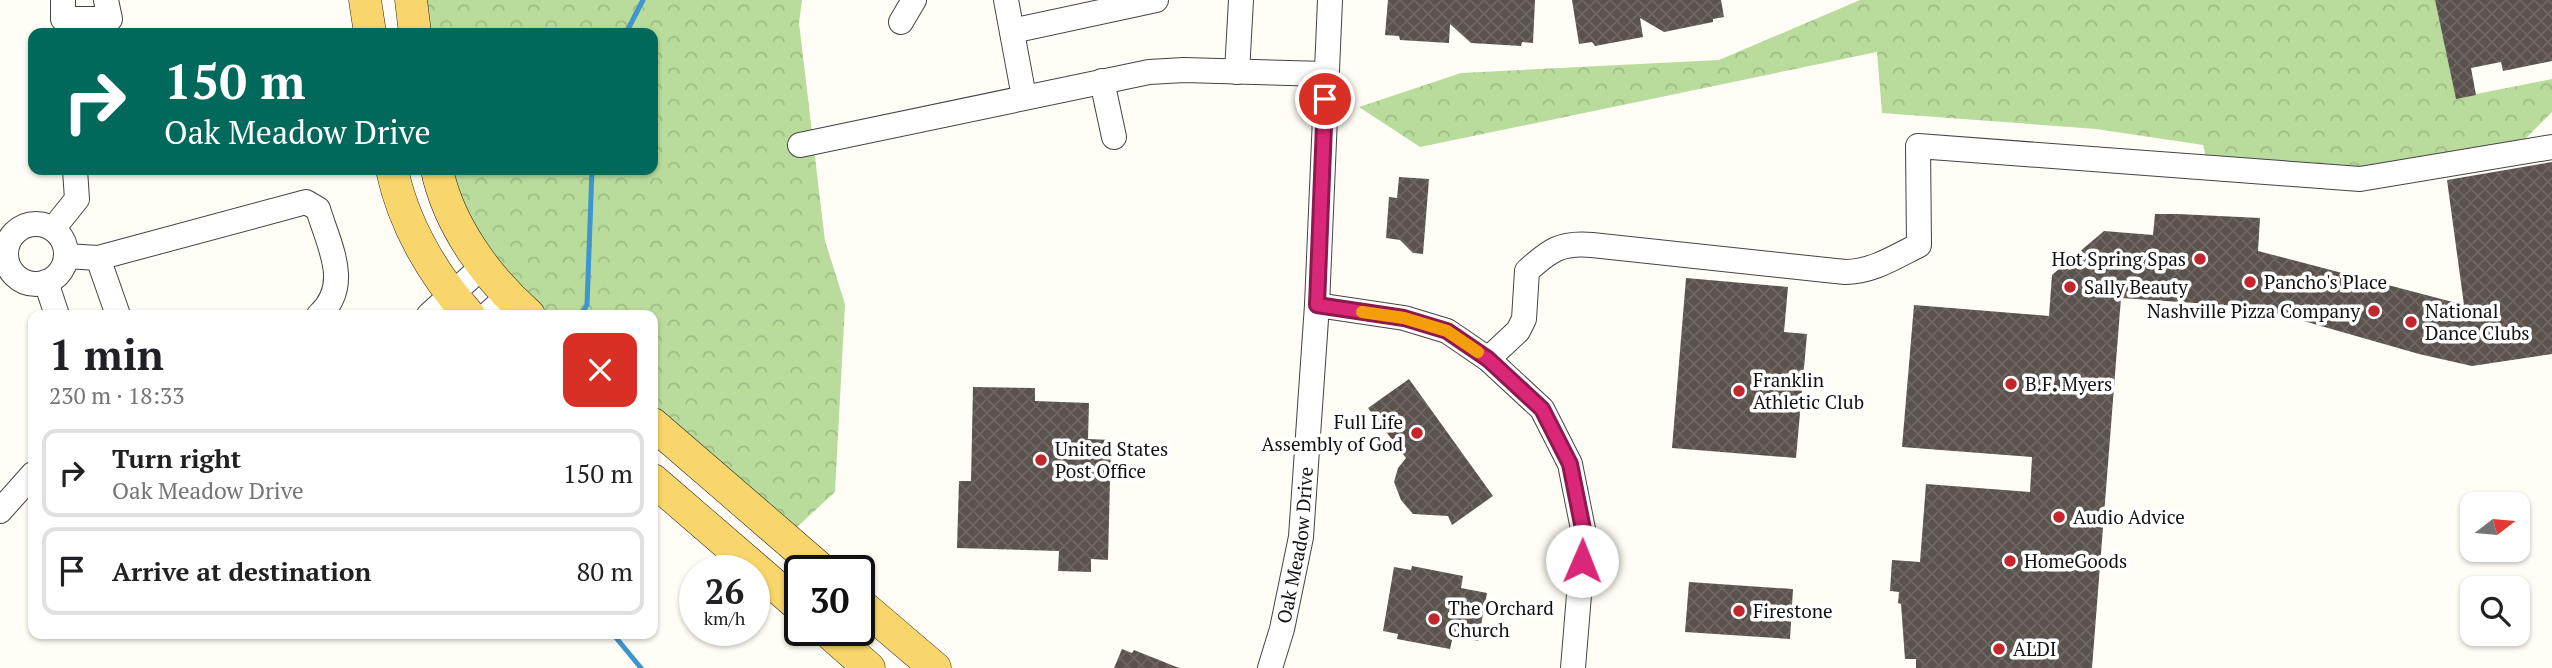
<!DOCTYPE html>
<html lang="en">
<head>
<meta charset="utf-8">
<style>
  :root { --surface:#fff; --page:#f6f6f6; --text:#202124; --muted:#757577; --line:#e0e0e0 }
  body { margin:0; font-family:"PT Serif",serif; background:var(--page); color:var(--text); height:100vh; display:flex; flex-direction:column; font-size:26px; white-space:nowrap }
  * { box-sizing:border-box; margin:0 }
  p { font-size:23px; color:var(--muted) }
  .icon { flex:none; width:38px; height:38px; fill:none; stroke:currentColor; stroke-width:2; stroke-linecap:round; stroke-linejoin:round }
  .map { position:relative; flex:1; overflow:hidden }
  .side { position:absolute; left:28px; top:310px; width:630px; height:329px; display:flex; flex-direction:column; background:var(--surface); border-radius:14px; box-shadow:0 2px 5px #0004 }
  .side>* { flex:none }
  .guide { position:absolute; left:28px; top:28px; width:630px; height:147px; border-radius:14px; box-shadow:0 2px 5px #0004; background:#00695c; color:#fff; overflow:hidden }
  .needle { width:46px; rotate:74deg }
  .buttons { position:absolute; left:2460px; top:492px; display:grid; gap:14px }
  .buttons a { display:grid; place-items:center; width:70px; height:70px; border-radius:14px; background:var(--surface); box-shadow:0 2px 5px #0004; font-size:35px }
  .speed { position:absolute; left:679px; top:555px; display:flex; gap:14px; font-size:35px; font-weight:700; text-align:center }
  .speed>* { display:grid; place-content:center; width:91px; height:91px; border-radius:50%; background:var(--surface); box-shadow:0 2px 5px #0004; line-height:1 }
  .speed small { font-size:18px; font-weight:400 }
  .speed .limit { border:4px solid #111; border-radius:10px; background:#fff; color:#111 }
  .pin { position:absolute; display:grid; place-items:center; width:60px; height:60px; color:#fff; margin:-30px; border:4px solid #fff; border-radius:50%; box-shadow:0 2px 7px #0007 }
  .me { position:absolute; width:77px; margin:-38px; rotate:1deg; stroke-linejoin:round; filter:drop-shadow(0 0 5px #0008) }
  .turn { display:flex; align-items:center; gap:24px; height:147px; padding:0 21px; font-size:32px }
  .turn .icon { width:91px; height:91px; stroke-width:2.5 }
  .turn b { display:block; font-size:49px; line-height:60px }
  .round { display:grid; place-items:center; flex:none; width:74px; height:74px; border-radius:14px; background:var(--page) }
  .head { display:flex; align-items:center; justify-content:space-between; height:119px; padding:0 21px }
  h1 { font-size:42px; font-weight:800; line-height:52px }
  ul { padding:0; list-style:none }
  li { display:flex; align-items:center; gap:21px; height:88px; margin:0 14px 10px; padding:0 7px; border:4px solid var(--line); border-radius:14px }
  li div { flex:1 }
  li b { display:block; font-size:26px }
  li em { font-style:normal }
  .map>svg:first-child { display:block }
</style>
</head>
<body>
<div class="map">
<svg width="2552" height="668" viewBox="0 0 2552 668">
  <defs>
    <pattern id="forest-crowns" width="20" height="18" patternUnits="userSpaceOnUse" patternTransform="scale(1.75)"><rect width="20" height="18" fill="#b9dc9c"/><path d="M2 6a3 3 0 1 1 6 0M12 15a3 3 0 1 1 6 0" fill="none" stroke="#9ebc85"/></pattern>
    <pattern id="building-cross-hatch" width="8" height="8" patternUnits="userSpaceOnUse" patternTransform="scale(1.75)"><rect width="8" height="8" fill="#5a524d"/><path d="M0 0l8 8M0 8l8-8" fill="none" stroke="#6d6662"/></pattern>
  </defs>
  <rect width="100%" height="100%" fill="#fffdf5"/>
  <path fill="url(#forest-crowns)" d="M416 0H802L799 23 825 241 845 304 835 492 785 538 653 424V315H529L437 170H653V33H415Z
    M1860 0H2435L2456 98 2552 79V112L2519 145 2355 169 2206 157 2203 145 2096 129 1882 113 1877 52 1420 147 1359 107 1461 73 1719 60Z"/>
  <g fill="none" stroke-linecap="round" stroke-linejoin="round">
    <path stroke="#3f96cf" stroke-width="5" d="M626 33 643 0
      M581 315 587 305 592 170
      M613 634 641 668"/>
  </g>
  <path fill="url(#building-cross-hatch)" d="M1388 0H1535L1533 43 1522 42 1521 46 1471 43 1450 24 1449 43 1400 40 1399 36 1385 35Z
    M1572 0H1721L1724 17 1713 19V22L1664 32 1640 18 1643 37 1595 46 1592 42 1579 44Z
    M2435 0H2552V61L2503 71 2501 62 2471 68 2476 95 2456 99Z
    M2552 162V354L2472 366 2419 354 2254 307 2121 298 2092 668H1916V659H1905L1901 604 1898 603 1899 592 1890 591 1892 560 1920 562 1926 484 2030 492 2032 457 1902 447 1914 305 2049 316 2052 275 2104 231 2153 235 2155 214H2178L2260 218 2258 251 2464 305 2447 180Z
    M1399 177 1429 179 1423 254 1413 253 1400 240 1386 238 1389 197 1397 198Z
    M1686 278 1788 287 1784 332 1807 334 1796 458 1672 448Z
    M1409 379 1493 496 1452 525 1448 516 1413 514 1401 500 1394 482 1398 468 1406 458 1368 408Z
    M973 387 1035 388V401L1089 403 1088 439 1111 440 1108 560 1091 559V572L1058 571 1059 551 957 548 959 481H971Z
    M1412 566 1463 576 1461 588 1487 593 1478 641 1453 636 1450 649 1397 639 1398 634 1383 631 1394 567 1411 570Z
    M1689 582 1793 589 1790 639 1685 632Z
    M1122 649 1132 653 1134 650 1179 668H1114Z"/>
  <g fill="none" stroke-linecap="round" stroke-linejoin="round">
    <g stroke="#444" stroke-width="26">
      <g id="minor">
        <path d="M63 0V19H110L106 0"/>
        <path d="M1006 0 1024 97"/>
        <path d="M901 22 914 0"/>
        <path d="M1012 31 1156 0"/>
        <path d="M1237 72 1241 0"/>
        <path d="M1102 81 1114 137"/>
        <path d="M800 145 1149 72 1184 70 1326 74"/>
        <circle cx="36" cy="254" r="30"/>
        <path d="M53 229 77 199 75 170"/>
        <path d="M66 256 98 258 306 202 318 209C329 246 352 285 319 315"/>
        <path d="M98 258 118 315"/>
        <path d="M46 282 57 315"/>
        <path d="M1317 305 1404 318 1447 331 1488 359 1542 409 1570 464 1584 534 1573 668"/>
        <path d="M429 315 483 266"/>
        <path d="M487 315 508 296"/>
        <path d="M1488 359 1518 331 1524 319 1527 271C1549 251 1560 242 1592 245L1845 272C1872 272 1895 257 1919 245L1918 146 2360 179 2552 147"/>
        <path d="M0 511 33 474"/>
        <path id="s1" d="M1270 668 1282 629 1301 537 1317 305 1330 0"/>
      </g>
    </g>
    <g stroke="#222" stroke-width="33">
      <path id="major" d="M365 0 370 33
        M411 0 415 33
        M392 170C404 225 432 273 469 315
        M437 170C449 226 487 278 529 315
        M653 424 822 570
        M653 480 800 607
        M859 603 935 668
        M826 630 869 668"/>
    </g>
    <use href="#minor" stroke="#fff" stroke-width="24"/>
    <use href="#major" stroke="#f9d66b" stroke-width="32"/>
  </g>
  <g fill="none" stroke-linecap="round" stroke-linejoin="round">
    <g stroke="#8e194d" stroke-width="18">
      <path id="route" d="M1325 99 1317 305 1404 318 1447 331 1488 359 1542 409 1570 464 1584 534 1582 561"/>
    </g>
    <use href="#route" stroke="#db2777" stroke-width="12"/>
    <path stroke="#f59e0b" stroke-width="12" d="M1362 312 1404 318 1447 331 1478 352"/>
  </g>
  <g fill="#c4262e" stroke="#fff" stroke-width="2.5">
    <circle cx="2200" cy="259" r="7"/>
    <circle cx="2250" cy="282" r="7"/>
    <circle cx="2070" cy="287" r="7"/>
    <circle cx="2374" cy="311" r="7"/>
    <circle cx="2411" cy="322" r="7"/>
    <circle cx="2011" cy="384" r="7"/>
    <circle cx="1739" cy="391" r="7"/>
    <circle cx="1417" cy="433" r="7"/>
    <circle cx="1041" cy="460" r="7"/>
    <circle cx="2059" cy="517" r="7"/>
    <circle cx="2010" cy="561" r="7"/>
    <circle cx="1739" cy="611" r="7"/>
    <circle cx="1434" cy="619" r="7"/>
    <circle cx="1999" cy="649" r="7"/>
  </g>
  <g text-anchor="middle" stroke-width="7" stroke-linejoin="round" paint-order="stroke">
    <g font-size="19" fill="#111" stroke="#fff" text-anchor="start">
      <text x="2186" y="266" text-anchor="end">Hot Spring Spas</text>
      <text x="2264" y="289">Pancho's Place</text>
      <text x="2084" y="294">Sally Beauty</text>
      <text x="2360" y="318" text-anchor="end">Nashville Pizza Company</text>
      <text x="2425" y="318">National<tspan x="2425" dy="22">Dance Clubs</tspan></text>
      <text x="1753" y="387">Franklin<tspan x="1753" dy="22">Athletic Club</tspan></text>
      <text x="2025" y="391">B.F. Myers</text>
      <text x="1403" y="429" text-anchor="end">Full Life<tspan x="1403" dy="22">Assembly of God</tspan></text>
      <text x="1055" y="456">United States<tspan x="1055" dy="22">Post Office</tspan></text>
      <text x="2073" y="524">Audio Advice</text>
      <text x="2024" y="568">HomeGoods</text>
      <text x="1448" y="615">The Orchard<tspan x="1448" dy="22">Church</tspan></text>
      <text x="1753" y="618">Firestone</text>
      <text x="2013" y="656">ALDI</text>
    </g>
    <g font-size="19" fill="#111" stroke="#fff">
      <text dy="7" stroke="none"><textPath href="#s1" startOffset="126">Oak Meadow Drive</textPath></text>
    </g>
  </g>
</svg>
<div class="buttons">
<a><svg class="needle" viewBox="-14 -14 28 28"><path d="M0-13l5 13h-10z" fill="#e53935"/><path d="M0 13l5-13h-10z" fill="#757577"/></svg></a>
<a><svg class="icon" aria-label="search" viewBox="0 0 24 24"><circle cx="10" cy="10" r="6"/><path d="M15 15l6 6"/></svg></a>
</div>
<div class="speed"><div>26<small>km/h</small></div><div class="limit">30</div></div>
<div class="pin" style="left:1325px;top:99px;background:#d93025"><svg class="icon" aria-label="arrive" viewBox="0 0 24 24"><path d="M6 21V4h12l-3 4 3 4H6"/></svg></div>
<svg class="me" style="left:1582px;top:561px" viewBox="-20 -20 40 40"><circle r="19" fill="#fff"/><path d="M0-13L10 11 0 6-10 11z" fill="#db2777"/></svg>
<div class="guide">
<div class="turn"><svg class="icon" aria-label="right" viewBox="0 0 24 24"><path d="M7 20v-9h11M14 6l5 5-5 5"/></svg><div><b>150 m</b>Oak Meadow Drive</div></div>
</div>
<section class="side">
<div class="head"><div><h1>1 min</h1><p>230 m · 18:33</p></div><a class="round" style="background:#d93025;color:#fff"><svg class="icon" aria-label="close" viewBox="0 0 24 24"><path d="M6 6l12 12M18 6L6 18"/></svg></a></div>
<ul>
<li><svg class="icon" aria-label="right" viewBox="0 0 24 24"><path d="M7 20v-9h11M14 6l5 5-5 5"/></svg><div><b>Turn right</b><p>Oak Meadow Drive</p></div><em>150 m</em></li>
<li><svg class="icon" aria-label="arrive" viewBox="0 0 24 24"><path d="M6 21V4h12l-3 4 3 4H6"/></svg><div><b>Arrive at destination</b></div><em>80 m</em></li>
</ul>
</section>
</div>
</body>
</html>
